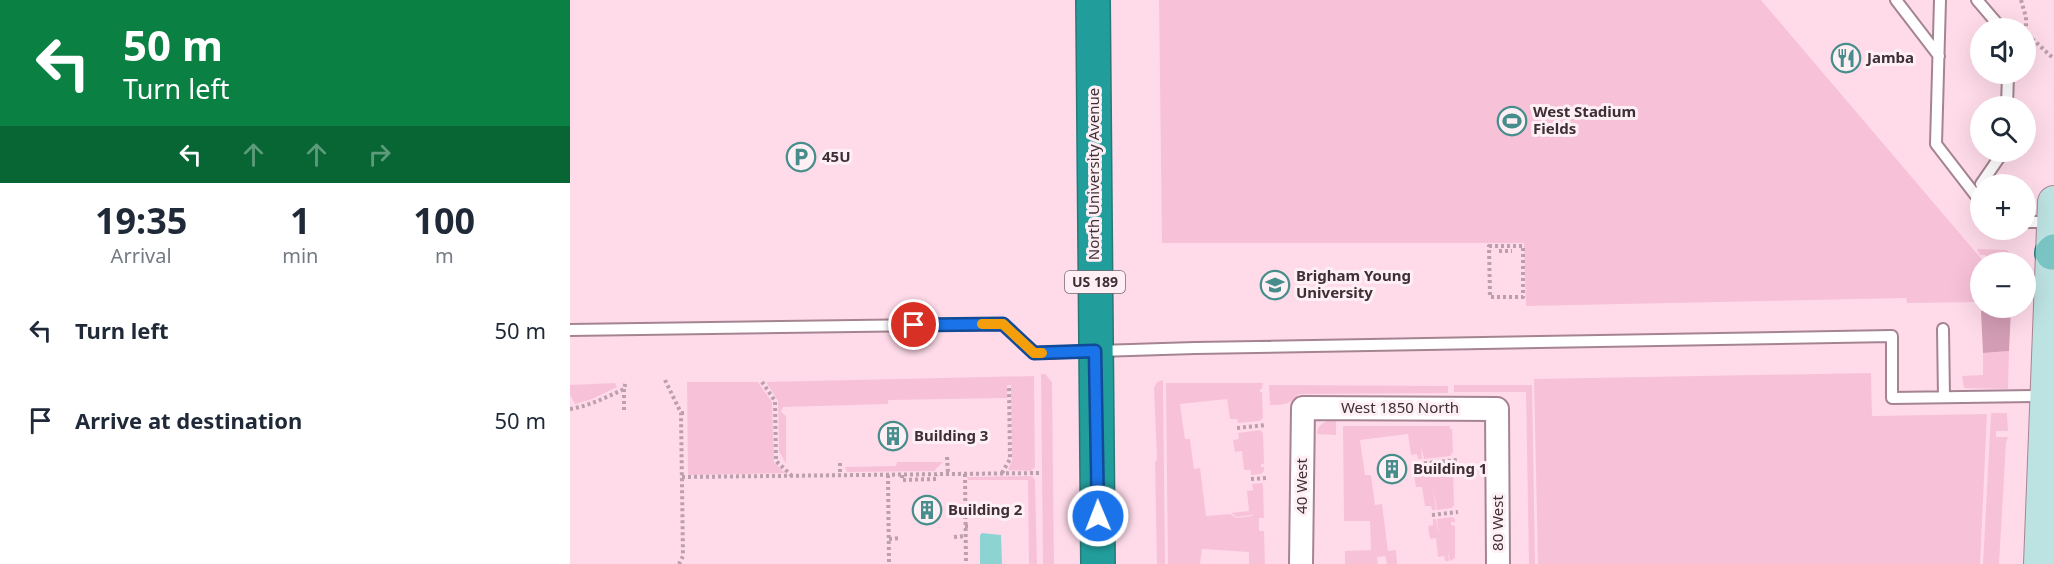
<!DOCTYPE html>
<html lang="en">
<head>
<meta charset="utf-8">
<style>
  :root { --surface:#fff; --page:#f2f2f3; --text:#1f2937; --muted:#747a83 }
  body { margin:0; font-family:"Noto Sans",sans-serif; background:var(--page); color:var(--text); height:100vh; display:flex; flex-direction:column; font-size:22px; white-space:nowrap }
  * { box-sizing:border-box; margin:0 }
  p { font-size:20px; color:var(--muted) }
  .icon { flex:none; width:33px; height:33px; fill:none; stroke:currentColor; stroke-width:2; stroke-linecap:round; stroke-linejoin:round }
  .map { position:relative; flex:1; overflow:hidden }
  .drawer { display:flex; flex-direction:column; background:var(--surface); width:570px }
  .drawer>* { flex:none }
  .banner { background:#0b8043; color:#fff; overflow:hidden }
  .controls { position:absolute; left:1400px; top:18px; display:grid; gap:12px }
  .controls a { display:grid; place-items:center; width:66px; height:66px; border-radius:50%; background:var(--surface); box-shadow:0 6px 24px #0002; font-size:30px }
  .pin { position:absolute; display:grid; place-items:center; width:51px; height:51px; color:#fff; margin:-26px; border:3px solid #fff; border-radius:50%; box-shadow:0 2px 6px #0007 }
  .me { position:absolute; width:66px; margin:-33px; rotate:359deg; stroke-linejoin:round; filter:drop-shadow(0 0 4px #0008) }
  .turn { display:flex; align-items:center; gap:21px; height:126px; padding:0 24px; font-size:27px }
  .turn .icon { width:78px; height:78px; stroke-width:2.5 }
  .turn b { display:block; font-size:42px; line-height:51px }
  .lanes { display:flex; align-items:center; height:57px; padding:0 24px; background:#0003; justify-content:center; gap:30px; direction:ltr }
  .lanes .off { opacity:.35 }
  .eta { display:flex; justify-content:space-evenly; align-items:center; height:102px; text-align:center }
  .eta b { font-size:36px; font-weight:700; line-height:42px }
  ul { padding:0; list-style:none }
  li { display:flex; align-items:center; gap:18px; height:90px; padding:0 24px }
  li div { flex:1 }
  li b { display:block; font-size:22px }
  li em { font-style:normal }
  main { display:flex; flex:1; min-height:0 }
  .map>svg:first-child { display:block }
</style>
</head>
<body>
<main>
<section class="drawer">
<div class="banner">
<div class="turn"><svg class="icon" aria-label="left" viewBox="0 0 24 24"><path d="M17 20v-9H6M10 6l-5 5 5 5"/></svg><div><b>50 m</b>Turn left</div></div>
<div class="lanes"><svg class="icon" aria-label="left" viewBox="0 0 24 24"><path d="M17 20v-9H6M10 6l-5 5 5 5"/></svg><svg class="icon off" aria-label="ahead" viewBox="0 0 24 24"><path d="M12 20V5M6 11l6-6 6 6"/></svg><svg class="icon off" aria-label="ahead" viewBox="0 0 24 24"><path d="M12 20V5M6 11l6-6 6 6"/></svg><svg class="icon off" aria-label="right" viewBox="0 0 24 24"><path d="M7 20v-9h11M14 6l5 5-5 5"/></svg></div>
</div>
<div class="eta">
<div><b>19:35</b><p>Arrival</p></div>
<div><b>1</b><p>min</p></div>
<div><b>100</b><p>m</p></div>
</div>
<ul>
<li><svg class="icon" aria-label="left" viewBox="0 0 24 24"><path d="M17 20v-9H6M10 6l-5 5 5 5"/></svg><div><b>Turn left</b></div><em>50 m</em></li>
<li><svg class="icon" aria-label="arrive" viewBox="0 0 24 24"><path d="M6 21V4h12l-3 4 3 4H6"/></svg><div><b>Arrive at destination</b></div><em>50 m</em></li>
</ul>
</section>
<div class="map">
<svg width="1484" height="564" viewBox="0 0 1484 564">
  <rect width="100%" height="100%" fill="#ffdbea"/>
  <path fill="#f7c2d8" d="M589 0H1191L1414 262H1410V302L1337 303 1336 298 956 306 954 243H592Z
    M1407 249 1437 250 1442 256V262H1422L1415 255H1410Z
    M1439 351 1438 389 1394 388 1392 376 1413 375V353Z
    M1301 373 1302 416 1417 414 1410 564H968L964 379Z
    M471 374H475L482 382 484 564H473Z
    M464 376 465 467 461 471 438 470 442 460 441 385H437V398L318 400V404L213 407 211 412 216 416V464L209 451 208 401 196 382Z
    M593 380 595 564H587L585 462 587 459 584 388 587 382Z
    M117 382H188L202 402 204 462 215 473 118 475Z
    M45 383 47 387 22 399 5 404 0 395V385Z
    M596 383H693L692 389H690V392H692L693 418 690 421 668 423 667 419H660L657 399 610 404 615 439H620L624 469 630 468 636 516 660 514 667 518 682 516 684 513 682 515 667 517 661 513 679 511 677 491 683 490 682 484 692 483 693 485 694 518H689V531H694L695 564H679V552L632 549 630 564H598Z
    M699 385 878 386V393L729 394C720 405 713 405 700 405Z
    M884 385H962L965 564H959L956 392H884Z
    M1421 413H1437L1438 431H1426V437H1438L1436 443 1429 564H1413Z
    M766 419V435L747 434C747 424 757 420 766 419Z
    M773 426H880V429H882L883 452 880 456 854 459 851 446 852 459H848L847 454 841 455 838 434 790 440 795 475H801L805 505 812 504 818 551 826 550 827 564H817L815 556 807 557 808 564H775V551L801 550 800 521H774Z
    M690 430 693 433 694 464H691V467H694V471L691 474 681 475V470H674L672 451 665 452 663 440 669 439 668 433Z
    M327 462H373L364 471 277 472 275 467 326 466Z
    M880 465 883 468 884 505 882 508 867 510 863 487 866 510H862L861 506H855L852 487H846L844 475 849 474V469Z
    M462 476 465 480 467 564H459L458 480H398L397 477Z
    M882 517 885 519V522H881V525L885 526V558L880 561 878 551 879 561H875L874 556 868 557 866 538 860 539 858 526 863 525V519H866L869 535 867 519Z"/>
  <path fill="#d39eb5" d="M1441 309 1439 351 1413 353 1411 311Z"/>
  <path fill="#8dd3d1" d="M412 533 431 535 432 564H410V535Z"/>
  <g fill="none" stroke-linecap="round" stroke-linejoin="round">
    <g stroke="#a58492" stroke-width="14">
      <path id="lane" d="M1326 0 1369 56
        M1370 0 1366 144 1410 201
        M1407 0 1431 28
        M1437 106 1438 74
        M1411 184 1433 152
        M1455 222H1482
        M1373 329 1374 397
        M0 330 433 324 464 353 625 348 1322 336V398L1473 396"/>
    </g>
    <g stroke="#a58492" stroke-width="26">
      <path id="street" d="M731 564 733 408 927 409 928 564"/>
    </g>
    <g stroke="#a58492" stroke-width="34">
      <path id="secondary" d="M1470 564 1484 202"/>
    </g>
    <g stroke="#2b7778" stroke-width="36">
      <path id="primary" d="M1482 253 1484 251"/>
    </g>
    <g stroke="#2b7778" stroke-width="36">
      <path id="highway" d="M523 0 528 564"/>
    </g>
    <path stroke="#bb9fab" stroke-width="4" stroke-dasharray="3 3" stroke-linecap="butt" d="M1451 0 1456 17V33L1484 59
      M919 246H953V297H920Z
      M929 251H942
      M95 380 111 413 113 556 109 564
      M192 382 205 401 206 461 221 475
      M54 389V413
      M0 409C19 406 37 397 54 389L56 381
      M111 413H117
      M667 428 696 425
      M377 457 378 474
      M270 463V475
      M848 464 887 460
      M432 473 440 459 439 387
      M395 474 396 564
      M318 475 319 564
      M332 475V480L366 479V475
      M112 477 469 473
      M681 479 697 478
      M862 515 888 512
      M395 526H401
      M384 537 395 536
      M319 539 331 538"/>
    <use href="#lane" stroke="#fff" stroke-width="10"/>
    <use href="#street" stroke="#fff" stroke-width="22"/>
    <use href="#secondary" stroke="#bce2e1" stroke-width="32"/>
    <use href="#primary" stroke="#7ac5c4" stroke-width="33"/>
    <use href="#highway" stroke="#219e9c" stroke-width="33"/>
  </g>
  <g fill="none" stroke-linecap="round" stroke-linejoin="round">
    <g stroke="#114b97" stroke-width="15">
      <path id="route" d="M344 325 433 324 464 353 525 351 528 516"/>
    </g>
    <use href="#route" stroke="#1a73e8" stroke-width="10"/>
    <path stroke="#f59e0b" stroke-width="10" d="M412 324H433L464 353H472"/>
  </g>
  <defs>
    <g id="restaurant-ring" transform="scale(1.5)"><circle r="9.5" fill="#feeff5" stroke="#468d8b" stroke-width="1.5"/><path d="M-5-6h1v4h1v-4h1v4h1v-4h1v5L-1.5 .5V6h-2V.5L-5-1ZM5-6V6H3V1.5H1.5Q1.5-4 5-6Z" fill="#468d8b"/></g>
    <g id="stadium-ring" transform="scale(1.5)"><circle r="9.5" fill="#feeff5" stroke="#468d8b" stroke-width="1.5"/><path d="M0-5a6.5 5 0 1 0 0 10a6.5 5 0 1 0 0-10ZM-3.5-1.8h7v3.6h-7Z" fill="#468d8b"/></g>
    <g id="parking-ring" transform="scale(1.5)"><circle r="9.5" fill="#feeff5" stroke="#468d8b" stroke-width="1.5"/><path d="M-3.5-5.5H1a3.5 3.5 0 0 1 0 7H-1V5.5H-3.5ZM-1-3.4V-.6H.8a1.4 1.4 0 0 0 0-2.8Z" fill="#468d8b"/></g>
    <g id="university-ring" transform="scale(1.5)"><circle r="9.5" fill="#feeff5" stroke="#468d8b" stroke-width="1.5"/><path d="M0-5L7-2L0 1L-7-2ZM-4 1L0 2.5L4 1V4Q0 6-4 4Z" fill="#468d8b"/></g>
    <g id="building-ring" transform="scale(1.5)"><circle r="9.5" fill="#feeff5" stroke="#468d8b" stroke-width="1.5"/><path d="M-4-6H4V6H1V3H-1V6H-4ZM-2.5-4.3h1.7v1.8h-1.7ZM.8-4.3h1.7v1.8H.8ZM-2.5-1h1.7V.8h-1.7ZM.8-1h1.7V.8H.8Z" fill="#468d8b"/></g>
  </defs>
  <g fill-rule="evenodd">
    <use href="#restaurant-ring" x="1276" y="58"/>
    <use href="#stadium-ring" x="942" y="121"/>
    <use href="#parking-ring" x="231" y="157"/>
    <use href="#university-ring" x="705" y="285"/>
    <use href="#building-ring" x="323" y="436"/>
    <use href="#building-ring" x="822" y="469"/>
    <use href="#building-ring" x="357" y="510"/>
  </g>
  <g text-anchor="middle" stroke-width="6" stroke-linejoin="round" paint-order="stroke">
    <rect fill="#feeff5" stroke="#77696f" stroke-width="1.5" x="495" y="271" width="60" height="22" rx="4.5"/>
    <g font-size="14" font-weight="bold" fill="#3d2f35">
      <text x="525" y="287">US 189</text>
    </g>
    <g font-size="15" font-weight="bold" fill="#3d2f35" stroke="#feeff5" text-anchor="start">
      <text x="1297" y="63">Jamba</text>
      <text x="963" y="117">West Stadium<tspan x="963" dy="17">Fields</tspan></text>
      <text x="252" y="162">45U</text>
      <text x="726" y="281">Brigham Young<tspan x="726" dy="17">University</tspan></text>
      <text x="344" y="441">Building 3</text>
      <text x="843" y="474">Building 1</text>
      <text x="378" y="515">Building 2</text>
    </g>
    <g font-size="15" fill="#3d2f35" stroke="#feeff5">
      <text transform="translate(524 174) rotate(-90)" y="5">North University Avenue</text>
      <text x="830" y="413">West 1850 North</text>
      <text transform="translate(732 486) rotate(-90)" y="5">40 West</text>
      <text transform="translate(928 523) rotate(-90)" y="5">80 West</text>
    </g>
  </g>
</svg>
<div class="controls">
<a><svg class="icon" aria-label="sound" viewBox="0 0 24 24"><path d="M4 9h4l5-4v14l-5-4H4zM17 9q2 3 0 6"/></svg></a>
<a><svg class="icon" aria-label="search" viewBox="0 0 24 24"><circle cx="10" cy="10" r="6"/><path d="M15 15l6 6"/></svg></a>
<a>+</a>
<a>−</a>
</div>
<div class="pin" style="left:344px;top:325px;background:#d93025"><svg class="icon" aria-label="arrive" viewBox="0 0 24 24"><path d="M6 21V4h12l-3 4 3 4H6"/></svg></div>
<svg class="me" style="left:528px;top:516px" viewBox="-20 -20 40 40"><circle r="17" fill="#1a73e8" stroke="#fff" stroke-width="3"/><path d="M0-11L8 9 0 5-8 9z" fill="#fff"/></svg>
</div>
</main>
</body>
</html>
